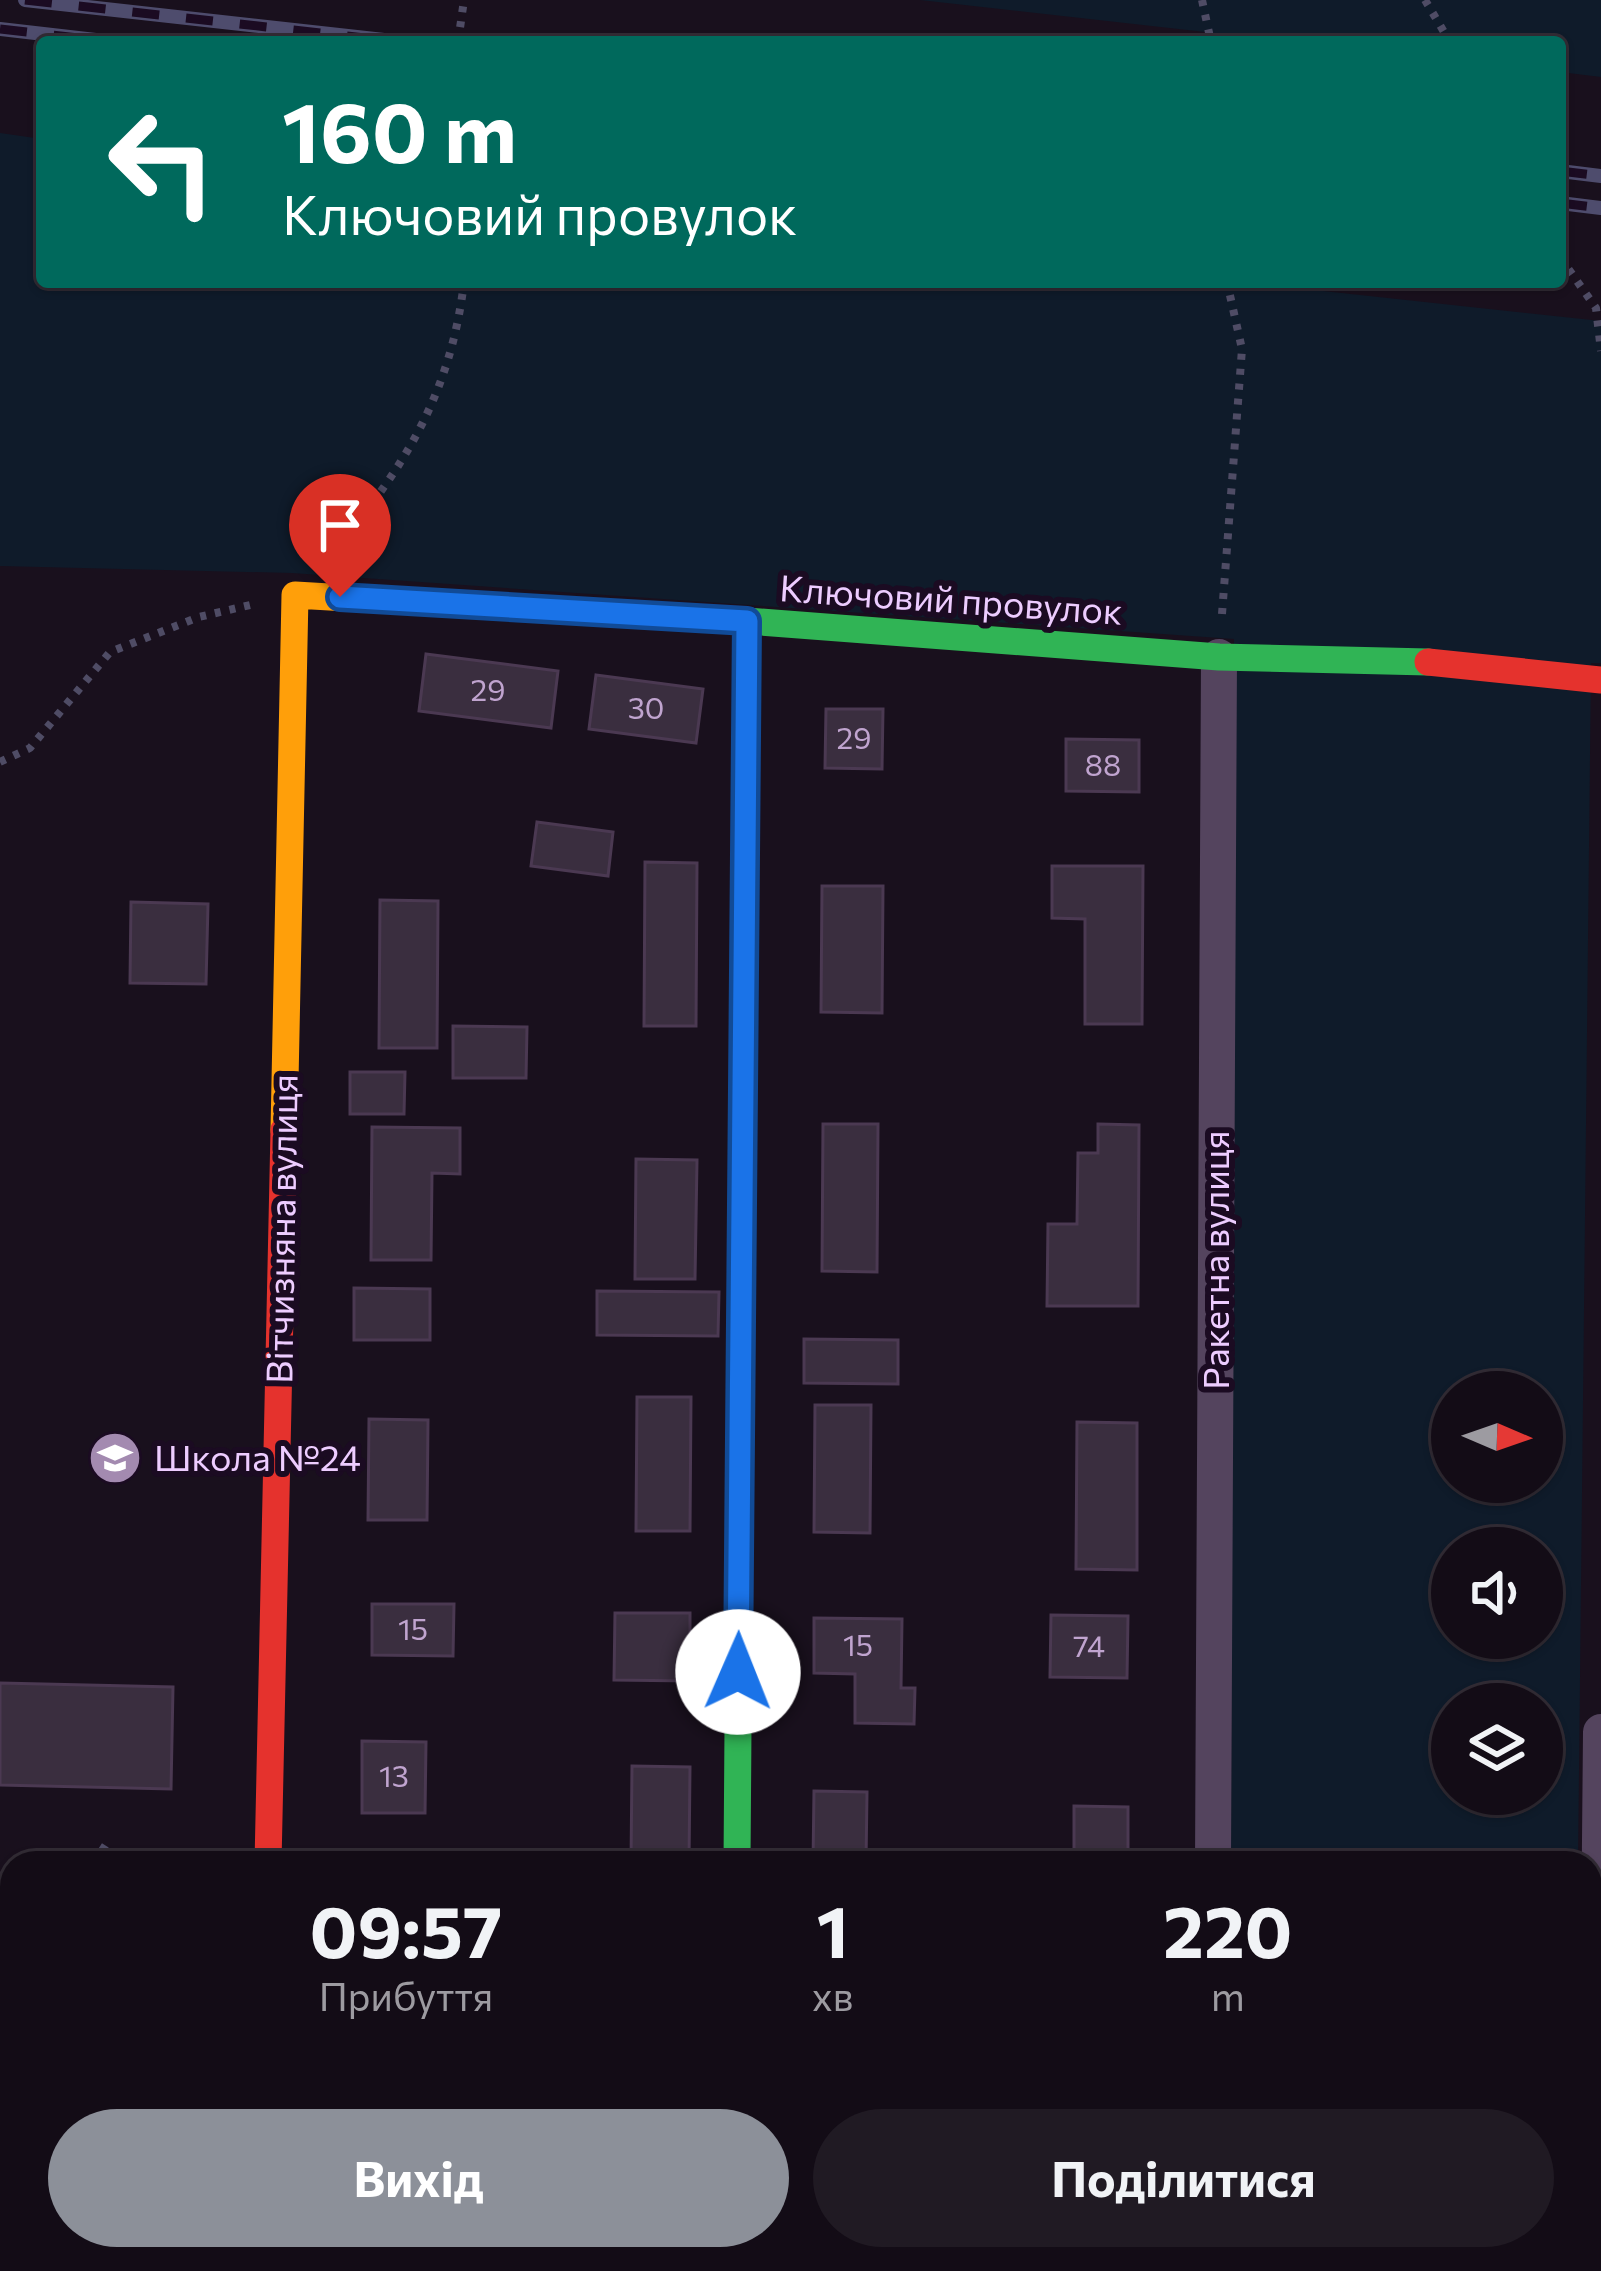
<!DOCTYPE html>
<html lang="uk">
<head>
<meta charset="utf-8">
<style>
  :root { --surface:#130c16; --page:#201a23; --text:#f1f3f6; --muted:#9d9ba1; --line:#322c35; --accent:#8c9099 }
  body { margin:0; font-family:Commissioner,sans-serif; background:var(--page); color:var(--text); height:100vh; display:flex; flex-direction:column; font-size:45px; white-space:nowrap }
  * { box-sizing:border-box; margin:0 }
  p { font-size:39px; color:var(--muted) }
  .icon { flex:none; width:66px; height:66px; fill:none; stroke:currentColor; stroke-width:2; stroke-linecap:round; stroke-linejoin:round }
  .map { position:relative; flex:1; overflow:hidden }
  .details { position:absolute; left:0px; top:1851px; width:1602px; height:420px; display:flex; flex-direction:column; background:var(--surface); border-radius:36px 36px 0 0; box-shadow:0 3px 9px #0004,0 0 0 3px var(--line) }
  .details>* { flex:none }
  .guide { position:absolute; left:36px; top:36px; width:1530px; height:252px; border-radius:12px; box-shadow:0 3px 9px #0004,0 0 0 3px var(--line); background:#00695c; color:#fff; overflow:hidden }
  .needle { width:78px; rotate:92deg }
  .buttons { position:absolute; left:1431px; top:1371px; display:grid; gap:24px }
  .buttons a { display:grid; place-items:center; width:132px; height:132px; border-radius:50%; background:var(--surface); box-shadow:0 3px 9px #0004,0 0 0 3px var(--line); font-size:60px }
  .pin { position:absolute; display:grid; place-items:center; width:102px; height:102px; color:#fff; margin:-123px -51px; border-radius:50% 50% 50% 0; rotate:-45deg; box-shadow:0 0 12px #0007 }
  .pin .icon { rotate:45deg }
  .me { position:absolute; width:132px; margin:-66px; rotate:1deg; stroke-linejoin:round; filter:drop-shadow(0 0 9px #0008) }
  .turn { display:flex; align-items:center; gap:42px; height:252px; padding:0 48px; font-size:54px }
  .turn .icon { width:156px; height:156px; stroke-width:2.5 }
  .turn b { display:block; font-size:84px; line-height:102px }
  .eta { display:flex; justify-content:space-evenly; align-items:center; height:204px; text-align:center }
  .eta b { font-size:72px; font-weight:700; line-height:84px }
  .action { display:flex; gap:24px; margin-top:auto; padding:24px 48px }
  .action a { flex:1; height:138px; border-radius:72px; background:var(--accent); color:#fff; font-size:48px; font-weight:700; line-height:138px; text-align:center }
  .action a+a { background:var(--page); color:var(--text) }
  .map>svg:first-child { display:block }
</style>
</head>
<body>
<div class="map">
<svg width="1601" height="2271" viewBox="0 0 1601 2271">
  <rect width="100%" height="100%" fill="#19101d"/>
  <path fill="#0f1b2a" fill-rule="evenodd" d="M920 0H1601V77L1560 72V42H1294Z
    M0 133 42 139V282H1239L1601 321V663H1591L1578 1863H1231L1234 639 292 573 0 566ZM1452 1392H1542V1482H1452ZM1452 1548H1542V1638H1452ZM1452 1704H1542V1794H1452Z
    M1230 2259H1574V2271H1230Z"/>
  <path fill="#3a2e3f" stroke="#4b3952" stroke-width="3" d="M426 654 558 671 551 728 419 711Z
    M596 675 703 689 696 743 589 729Z
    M826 709H883L882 769 825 768Z
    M1066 739 1139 740V792L1066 791Z
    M537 822 613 832 608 876 531 866Z
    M645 862 697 863 696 1026H644Z
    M1052 866H1143L1142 1024H1085V919L1052 918Z
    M822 886H883L882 1013 821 1012Z
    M380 900 438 901 437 1048H379Z
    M131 902 208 904 206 984 130 983Z
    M453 1026 527 1027 526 1078H453Z
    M350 1072H405L404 1114H350Z
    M823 1124H878L877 1272 822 1271Z
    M1098 1124 1139 1125 1138 1306H1047L1048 1224H1077L1078 1153H1098Z
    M372 1127 460 1128V1174L432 1173 431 1260H371Z
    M636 1159 697 1160 695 1279H635Z
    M354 1288 430 1289V1340H354Z
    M597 1291 719 1292 718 1336 597 1335Z
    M804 1339 898 1340V1384L804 1383Z
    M637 1397H691L690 1531H636Z
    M815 1405H871L870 1533 814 1532Z
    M369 1419 428 1420 427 1520H368Z
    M1077 1422 1137 1423V1570L1076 1569Z
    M372 1604H454L453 1656 372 1655Z
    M615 1613H690V1681L614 1680Z
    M1051 1615 1128 1616 1127 1678 1050 1677Z
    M814 1618 902 1619 901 1688H915L914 1724 855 1723V1674L814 1673Z
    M0 1683 173 1687 171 1789 0 1785Z
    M362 1741 426 1742 425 1813H362Z
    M632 1766 690 1767 689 1863H631Z
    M814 1791 867 1792 866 1863H813Z
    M1074 1806 1128 1807V1863H1074Z
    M1103 2259H1148V2271H1102Z"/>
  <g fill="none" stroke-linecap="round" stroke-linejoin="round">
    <path stroke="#4f4c65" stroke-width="8" stroke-dasharray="6 9" stroke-linecap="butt" d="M1202 0 1211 42
      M1425 0 1450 42
      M458 42 464 0
      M1560 257 1596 308 1601 351
      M334 550C405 468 451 392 464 282
      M1222 614 1242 349 1227 282
      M0 762 30 748 110 652 199 617 250 605
      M94 1863 110 1838
      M0 2004 12 1986"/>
    <path stroke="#54445e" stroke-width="36" d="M1213 1863 1219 657
      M260 2271V2259
      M733 2271V2259
      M1211 2271V2259
      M1596 2271 1601 1732"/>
    <path stroke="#30b455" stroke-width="27" d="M468 605 747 621 1219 657 1428 662
      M737 1863 741 1322"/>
    <path stroke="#ff9f0a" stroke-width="27" d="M284 1130 295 595 468 605"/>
    <path stroke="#e5322d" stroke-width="27" d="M1428 662 1601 680
      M741 1322 747 621
      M268 1863 284 1130"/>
    <g stroke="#4e4c6d" stroke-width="14">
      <path id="rail" d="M25 0 402 42
        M0 29 113 42
        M1560 171 1601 176
        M1560 203 1601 208"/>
    </g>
    <use href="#rail" stroke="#1b0b22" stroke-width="9" stroke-dasharray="27" stroke-linecap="butt"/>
  </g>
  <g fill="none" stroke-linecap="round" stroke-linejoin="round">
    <g stroke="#114b97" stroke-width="30">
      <path id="route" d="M340 597 747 621 738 1672"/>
    </g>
    <use href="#route" stroke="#1a73e8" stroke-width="21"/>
  </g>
  <defs>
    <g id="school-disc" transform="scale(2.7)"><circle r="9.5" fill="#a38ab0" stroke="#1b0b22"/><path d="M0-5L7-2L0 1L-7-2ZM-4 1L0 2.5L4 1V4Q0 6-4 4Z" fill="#fff"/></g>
  </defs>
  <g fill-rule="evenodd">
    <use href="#school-disc" x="115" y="1458"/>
  </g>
  <g text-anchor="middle" stroke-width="12" stroke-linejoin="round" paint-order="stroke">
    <g font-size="30" fill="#c0a4cf">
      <text x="488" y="701">29</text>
      <text x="646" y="719">30</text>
      <text x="854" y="749">29</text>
      <text x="1103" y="776">88</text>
      <text x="413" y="1640">15</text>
      <text x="858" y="1656">15</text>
      <text x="1089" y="1657">74</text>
      <text x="394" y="1787">13</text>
    </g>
    <g font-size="36" fill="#edccff" stroke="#1b0b22">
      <text transform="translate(951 600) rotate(4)" y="13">Ключовий провулок</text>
      <text transform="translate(282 1229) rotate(-89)" y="13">Вітчизняна вулиця</text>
      <text transform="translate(1216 1260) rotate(-90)" y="13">Ракетна вулиця</text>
    </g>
    <g font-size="36" fill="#edccff" stroke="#1b0b22" text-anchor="start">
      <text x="154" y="1471">Школа №24</text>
    </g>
  </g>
</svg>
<div class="buttons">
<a><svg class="needle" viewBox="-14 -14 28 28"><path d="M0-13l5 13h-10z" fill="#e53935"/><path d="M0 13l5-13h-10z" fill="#9d9ba1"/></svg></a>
<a><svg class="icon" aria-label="sound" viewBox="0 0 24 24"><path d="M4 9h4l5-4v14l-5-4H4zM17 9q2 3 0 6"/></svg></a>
<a><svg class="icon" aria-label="layers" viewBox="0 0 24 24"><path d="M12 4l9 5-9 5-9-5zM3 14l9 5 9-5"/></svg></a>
</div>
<div class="pin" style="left:340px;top:597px;background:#d93025"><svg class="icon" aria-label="arrive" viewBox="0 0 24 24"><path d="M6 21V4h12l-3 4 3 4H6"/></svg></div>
<svg class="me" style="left:738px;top:1672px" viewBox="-20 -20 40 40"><circle r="19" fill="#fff"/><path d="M0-13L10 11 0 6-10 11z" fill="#1a73e8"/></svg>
<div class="guide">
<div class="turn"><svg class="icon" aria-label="left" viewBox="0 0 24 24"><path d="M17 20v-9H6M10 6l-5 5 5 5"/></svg><div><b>160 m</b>Ключовий провулок</div></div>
</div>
<section class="details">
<div class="eta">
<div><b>09:57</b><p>Прибуття</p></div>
<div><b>1</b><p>хв</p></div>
<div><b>220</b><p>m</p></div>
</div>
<div class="action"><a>Вихід</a><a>Поділитися</a></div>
</section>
</div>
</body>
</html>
